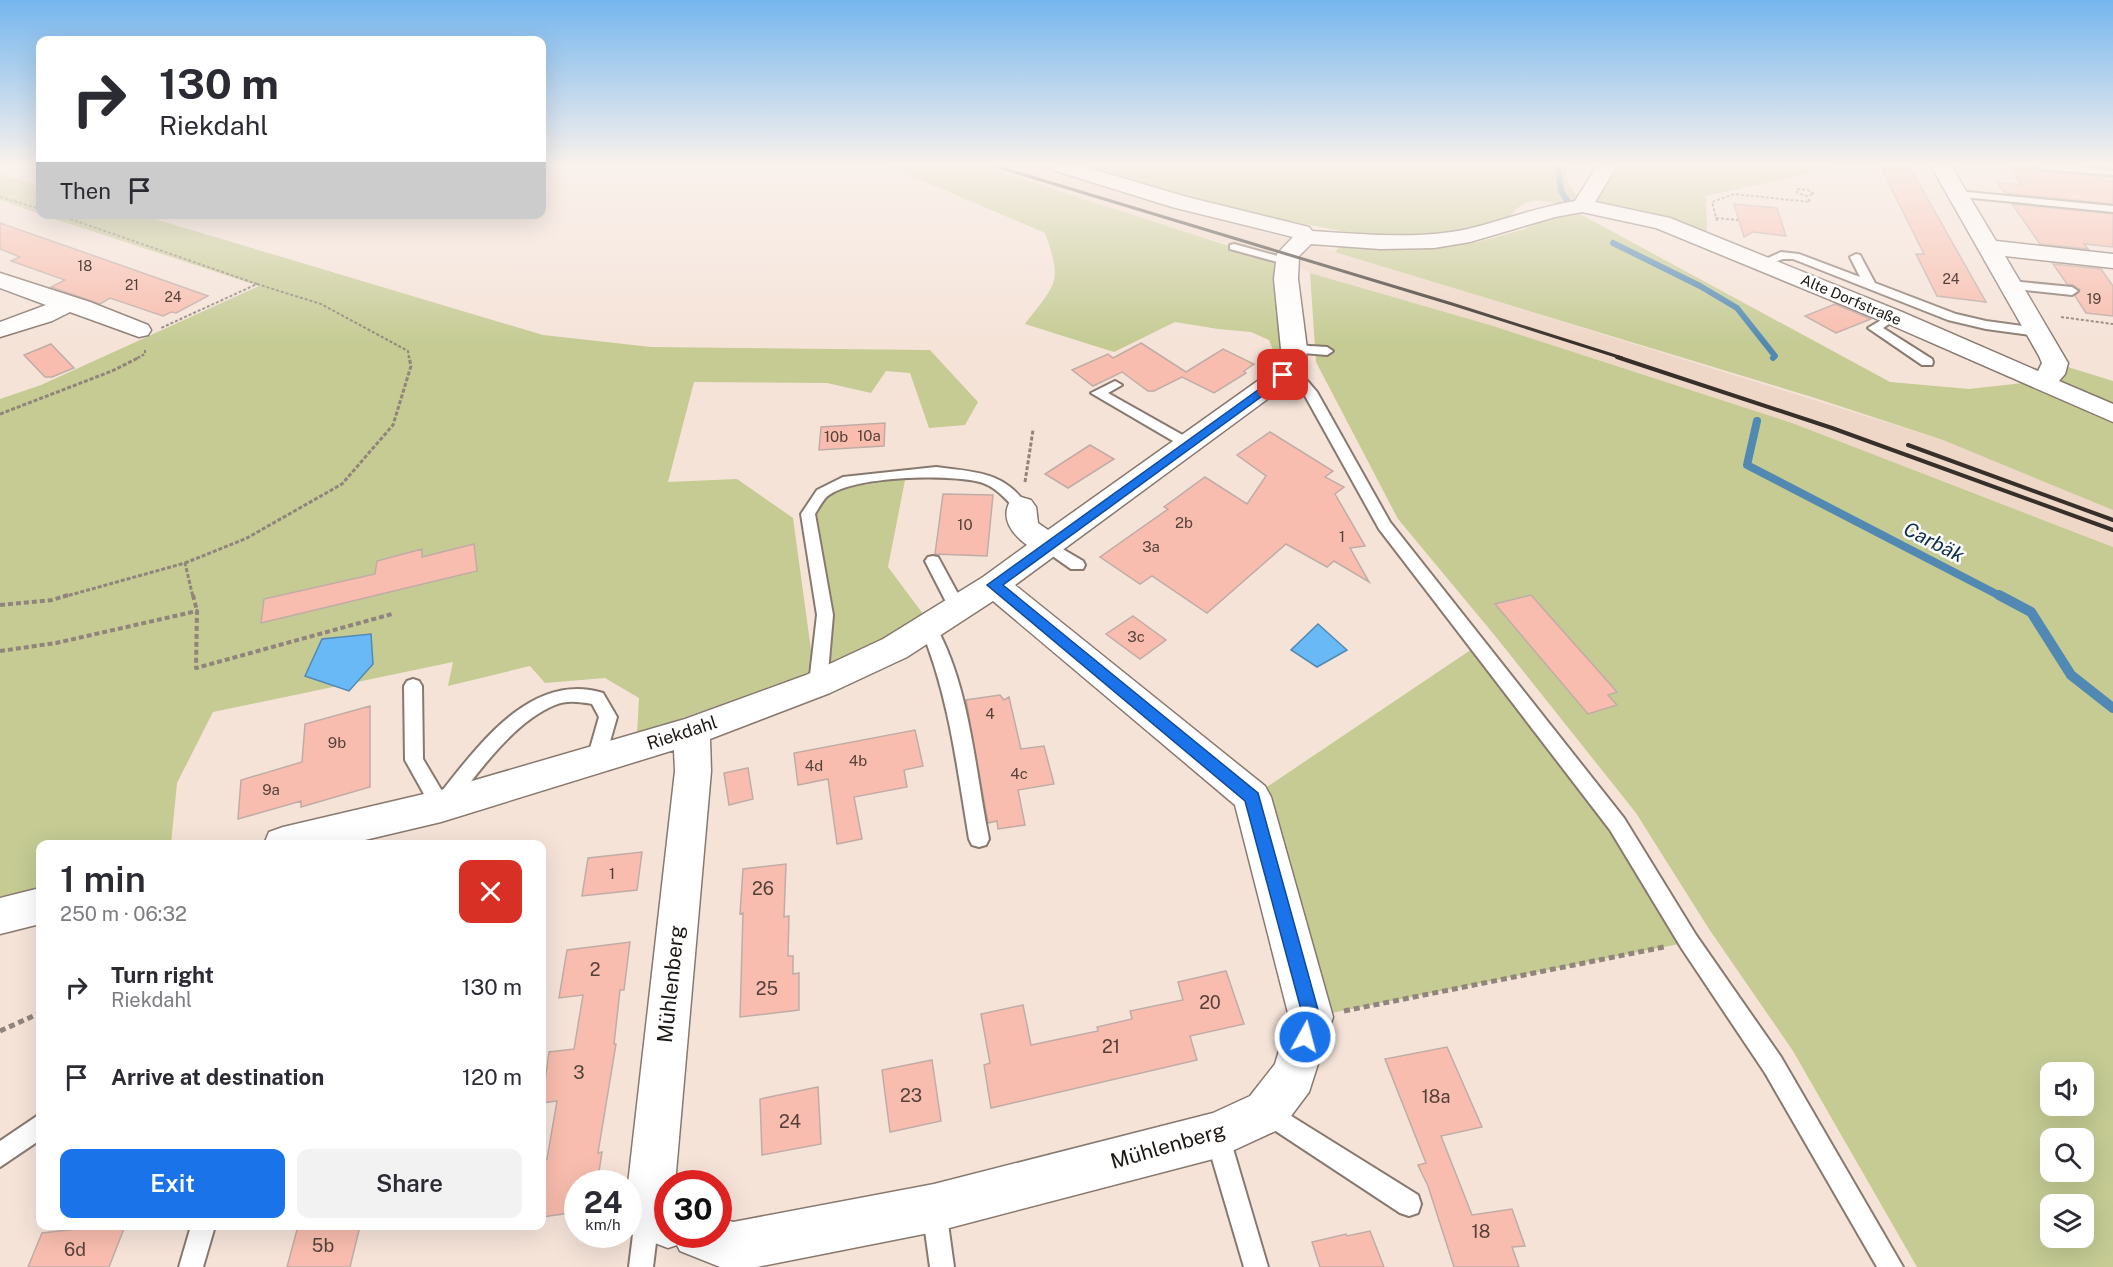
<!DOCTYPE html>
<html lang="en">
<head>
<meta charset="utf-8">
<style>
  :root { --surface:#fff; --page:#f2f2f3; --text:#2b2b33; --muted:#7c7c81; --accent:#1a73e8 }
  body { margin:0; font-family:"Public Sans",sans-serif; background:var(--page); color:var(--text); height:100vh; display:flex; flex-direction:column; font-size:22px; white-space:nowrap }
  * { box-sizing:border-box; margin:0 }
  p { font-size:20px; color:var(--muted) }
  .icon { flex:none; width:33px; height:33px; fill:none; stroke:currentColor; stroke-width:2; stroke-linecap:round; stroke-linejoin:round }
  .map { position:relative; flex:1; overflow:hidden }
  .panel { position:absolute; left:36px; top:840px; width:510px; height:390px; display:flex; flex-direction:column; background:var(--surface); border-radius:12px; box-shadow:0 6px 24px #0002 }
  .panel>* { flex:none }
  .top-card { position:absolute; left:36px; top:36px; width:510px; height:183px; border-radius:12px; box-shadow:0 6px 24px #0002; background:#fff; color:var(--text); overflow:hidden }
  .buttons { position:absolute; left:2040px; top:1062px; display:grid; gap:12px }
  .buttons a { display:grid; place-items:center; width:54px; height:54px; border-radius:12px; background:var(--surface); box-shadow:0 6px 24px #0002; font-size:30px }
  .speed { position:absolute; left:564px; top:1170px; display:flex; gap:12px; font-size:30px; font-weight:700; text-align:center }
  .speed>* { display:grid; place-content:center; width:78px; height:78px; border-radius:50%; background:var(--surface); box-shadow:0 6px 24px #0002; line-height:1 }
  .speed small { font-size:15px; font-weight:400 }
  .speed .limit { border:9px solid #d22; background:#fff; color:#111 }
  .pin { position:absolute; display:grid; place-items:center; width:51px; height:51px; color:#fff; margin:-26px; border-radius:12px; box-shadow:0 3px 9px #0006 }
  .me { position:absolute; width:66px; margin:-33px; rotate:7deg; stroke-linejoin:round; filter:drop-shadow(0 0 4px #0008) }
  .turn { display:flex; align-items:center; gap:21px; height:126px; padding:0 24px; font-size:27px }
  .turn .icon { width:78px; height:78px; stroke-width:2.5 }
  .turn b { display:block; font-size:42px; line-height:51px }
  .then { display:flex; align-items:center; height:57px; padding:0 24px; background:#0003; gap:12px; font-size:22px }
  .round { display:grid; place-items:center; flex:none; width:63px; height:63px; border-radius:12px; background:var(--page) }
  .headline { display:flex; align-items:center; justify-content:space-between; height:102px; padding:0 24px }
  h1 { font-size:36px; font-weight:600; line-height:45px }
  .cta { display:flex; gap:12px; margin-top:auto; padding:12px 24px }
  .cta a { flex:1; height:69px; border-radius:12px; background:var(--accent); color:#fff; font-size:24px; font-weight:600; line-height:69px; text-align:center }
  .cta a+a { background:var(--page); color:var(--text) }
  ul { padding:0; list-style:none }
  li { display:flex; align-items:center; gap:18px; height:90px; padding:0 24px }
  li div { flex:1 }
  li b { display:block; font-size:22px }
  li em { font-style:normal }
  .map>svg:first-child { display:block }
</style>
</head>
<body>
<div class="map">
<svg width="2113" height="1267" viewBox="0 0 2113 1267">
  <rect width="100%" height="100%" fill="#f5e3d8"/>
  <path fill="#efd7c7" d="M970 166H1040L1162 204 1328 249 1943 440 2113 509V547L1792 423 1490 325 1310 273 1295 265 1225 252 1227 244 1060 196Z"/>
  <path fill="#c5cb93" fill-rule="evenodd" d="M888 166H980L1229 246 1228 250 1277 262 1283 353 1273 350 1269 340 1251 332 1218 329 1175 322 1114 352 1025 324C1056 283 1063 284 1045 233Z
    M1077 166H1568C1563 178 1571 189 1579 198 1556 216 1538 183 1510 216L1512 217 1471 230 1412 238 1365 236 1216 206Z
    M1607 166H1833V168L1706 196 1707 238 1582 206Z
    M0 174 40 186V214L0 200Z
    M138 214 543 335 651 347 930 350 978 402 965 425 929 428 910 373 886 371 871 393 827 383 694 382 668 482 737 479 793 518 814 672 637 734 639 698 605 678 545 683 530 666 448 686 453 662 213 712 177 783 171 844H40V887L0 897V399L41 385 259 286 43 215Z
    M1580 214 1890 382 1969 389 2040 381 2055 363 2113 381V510L1943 440 1812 397 1335 252 1340 246 1393 249 1474 243 1525 229 1549 218Z
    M1310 273 1490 325 1792 423 2113 547V1267H1917L1793 1051 1709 929 1636 813 1496 637 1398 519 1316 362ZM2050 1072H2084V1106H2050ZM2050 1138H2084V1172H2050ZM2050 1204H2084V1238H2050Z
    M906 475 888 567 932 626 818 684 825 615 808 514 822 493 848 480Z
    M1478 645 1617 824 1689 942 1311 1017 1252 797Z"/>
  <path fill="#68b9f6" stroke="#5289b2" stroke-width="1.5" d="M1318 624 1347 650 1317 667 1291 650Z
    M371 634 373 664 349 691 305 676 322 639Z"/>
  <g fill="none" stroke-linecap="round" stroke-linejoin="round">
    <path stroke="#5289b2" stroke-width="6" d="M1558 166 1561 191 1567 200
      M1613 243 1700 286 1737 308 1775 356 1773 358"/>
    <path stroke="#5289b2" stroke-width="8" d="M1757 421 1747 465 2002 597"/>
    <path stroke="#5289b2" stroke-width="10" d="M1999 595 2031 612 2071 675 2113 708"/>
  </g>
  <path fill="#f8bdae" stroke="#c0aca6" stroke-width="1.5" d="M1880 166H1909L1986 302 1937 296 1916 254H1924Z
    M2009 166H2036L2043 171 2113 177V204L2005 193 1997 182 2022 185Z
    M1734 204 1777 208 1786 236 1753 232 1744 237Z
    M2012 204 2113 214V247L2084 244 2088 249 2040 244Z
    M0 223 106 260 208 296 176 313 171 312 163 316 110 298 100 304 51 287 65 280 11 261 20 257 0 249Z
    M2053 264 2101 269 2113 286V316L2086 313 2075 296 2080 290 2073 285 2067 284Z
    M1835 304 1871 319 1836 333 1805 316Z
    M1141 343 1186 372 1223 349 1254 364 1244 371 1246 373 1214 393 1182 377 1154 391H1148L1122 372 1093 386 1072 370 1108 354 1113 358Z
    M51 344 74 368 52 377H45L24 355Z
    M885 423 884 446 819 450 821 427Z
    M1270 432 1333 471 1325 477 1344 487 1335 494 1365 546 1350 548 1369 582 1334 561 1327 567 1286 544 1207 613 1152 576 1140 584 1100 557 1168 509 1164 507 1205 477 1247 504 1266 476 1237 455Z
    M1090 445 1114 459 1068 488 1045 474Z
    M943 494 993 495 987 556 935 554Z
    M474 544 477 571 261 623 264 599 375 574 377 561 422 549V557Z
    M1531 595 1617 692 1608 695 1617 705 1588 714 1495 604Z
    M1133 616 1166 640 1140 659 1106 634Z
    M1000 695 1004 700 1009 697 1021 749 1044 746 1054 784 1018 790 1025 825 998 829 997 821 988 823 966 700Z
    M370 706V787L301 807V801L238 819 241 780 302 762 305 724Z
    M915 730 923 766 904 770 907 787 854 797 862 839 837 844 828 779 798 785 794 753Z
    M748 768 753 799 729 805 724 773Z
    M642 852 637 890 582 896 588 858Z
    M786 864 784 917 789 916 788 956H793V974L799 973V1010L740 1017 743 913 740 914 743 869Z
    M630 942 624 990H620L614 1044H616L598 1153 602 1152 597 1184H578V1212L542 1217V1160L547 1159 557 1101 542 1103 549 1052 574 1049 583 995 559 998 567 950Z
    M1226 971 1244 1024 1190 1036 1197 1060 991 1108 984 1065 990 1063 981 1014 1023 1005 1031 1045 1098 1031 1097 1027 1132 1019 1130 1011 1183 1000 1178 982Z
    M1447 1047 1482 1127 1441 1136 1472 1215 1512 1209 1525 1246 1512 1247 1519 1267H1454L1428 1186 1418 1165 1426 1163 1385 1059Z
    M932 1060 941 1121 890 1132 882 1070Z
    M818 1087 821 1144 762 1155 760 1099Z
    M103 1226H125L109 1267H28L42 1233Z
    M298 1226H360L350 1267H287Z
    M1370 1231 1384 1267H1320L1312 1242 1346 1234 1347 1236Z"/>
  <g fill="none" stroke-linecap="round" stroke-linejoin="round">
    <g stroke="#88796f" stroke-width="4">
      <path id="service" d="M2038 166H2072L2109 170 2113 171V175L2043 169Z
        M1957 191 2113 206V212L1953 196 1952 194Z
        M1234 244 1292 260 1294 262 1288 265 1230 249V245Z
        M1781 252 1799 254 1860 277 1850 257 1856 254 1860 255 1875 283 1956 314 1986 321 2038 328 2044 332 2038 336 1986 329 1948 320 1793 259H1783L1761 267 1755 264Z
        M2010 281 2072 287 2078 291 2072 295 2006 288 2004 285Z
        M1893 313 1899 317 1883 328 1932 359 1933 362 1932 365H1922L1868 328Z
        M1294 345 1327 347 1333 351 1327 355 1290 352 1288 349 1290 346Z
        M1288 363 1293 364 1317 392 1390 522 1624 818 1696 935 1781 1057 1903 1267H1877L1765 1073 1682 949 1610 830 1379 529 1304 394 1282 367Z
        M1115 381 1122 385 1108 393 1195 442 1197 445 1195 448H1185L1091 393Z
        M936 467C974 472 1005 471 1028 507L1026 510H1016C1006 499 995 486 980 482 947 474 857 476 829 495 823 499 819 508 815 514L833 615 827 684 824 689 818 691 812 689 809 684 817 615 801 514 817 490 843 477Z
        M1049 541 1083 561 1085 565 1083 569H1071L1044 550 1041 546Z
        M933 556 938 557 957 592 970 606 968 610H956L945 600 925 561 928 557Z
        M929 623 935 625C970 686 975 771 989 839L986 845 979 847 972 845 969 839C957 768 949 696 921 629L923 625Z
        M413 679 419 681 422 686 423 759 442 791C480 743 533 671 603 693L617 717 605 759 602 764 596 766 590 764 587 759 599 717 592 704C579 702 567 700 555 705 513 722 475 776 448 812L441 814 434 812 405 760 404 686 407 681Z
        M1267 1101 1418 1195 1421 1204 1418 1213 1409 1216 1400 1213 1259 1120 1256 1112 1259 1104Z
        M40 1114V1140L0 1167V1141Z
        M1217 1123 1225 1127 1229 1135 1268 1267H1244L1205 1135 1209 1127Z
        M934 1197 943 1200 946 1209 954 1267H930L922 1209 925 1200Z
        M647 1206 656 1209 659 1218 653 1267H629L635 1218 638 1209Z
        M191 1226H215L203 1267H179Z"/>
    </g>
    <g stroke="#88796f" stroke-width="3">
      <path id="minor" d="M1050 166H1082L1187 197 1309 227 1312 231C1363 234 1417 240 1468 229 1504 220 1538 207 1575 201L1597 166H1617L1595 202 1670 218 1902 312 2038 371 2042 363 2039 356 1931 166H1951L1996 241 2113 254V268L2005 256 2068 363 2065 374 2059 381 2113 404V422L1884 322 1656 228 1582 212 1555 217 1470 242 1434 248 1380 249 1311 244 1299 256 1298 279 1307 349 1306 359 1292 381 1015 585 1265 786 1271 797 1333 1017 1309 1092 1282 1128 1217 1158 934 1232 757 1267H720L680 1251 677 1245 668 1248 631 1234 628 1229V1184L675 771 674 750 441 822 348 844H264L269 832 283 827 441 790 685 719 806 675 883 639 983 577 1027 545C1013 535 999 518 1011 500L1021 497 1031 500 1036 507 1038 523 1048 530 1273 370 1280 359 1281 349 1274 279 1277 254 1293 237 1172 207 1053 170ZM993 601 1235 805 1289 1017 1275 1064 1250 1096 1213 1113 934 1184 733 1222 718 1217V1234H668V1184H675L711 771 710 739 830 693 907 657Z
        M0 273 90 302 148 325 151 330 148 335 139 337 70 312 52 321 0 337V322L46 305 0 288Z
        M40 888V924L0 934V898Z"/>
    </g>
    <path stroke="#90847c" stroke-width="2" stroke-dasharray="3 2" stroke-linecap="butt" d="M1797 189 1808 190 1814 194 1807 196 1797 193Z
      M0 197 40 209
      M56 214 257 284 161 328
      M1716 218 1738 220
      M1717 221 1712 202 1734 194 1810 202 1807 196
      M257 284 321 304 408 351 409 358
      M2061 317 2113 324
      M137 358 145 354V350"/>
    <path stroke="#90847c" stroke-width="3" stroke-dasharray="4 2" stroke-linecap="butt" d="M0 414 112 371 140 357
      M1025 482 1033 430
      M185 563 247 538 342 484 393 425 411 366 409 357
      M63 597 185 563 193 597"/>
    <path stroke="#90847c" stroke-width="4" stroke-dasharray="5 3" stroke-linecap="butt" d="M193 595 197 611
      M0 605 52 600 68 595
      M0 651 56 643 197 611 196 668 392 614"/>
    <path stroke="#90847c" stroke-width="5" stroke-dasharray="6 4" stroke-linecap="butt" d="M1344 1011 1664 947
      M0 1031 40 1013"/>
    <use href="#service" fill="#fff" fill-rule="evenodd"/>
    <use href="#minor" fill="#fff" fill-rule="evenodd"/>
    <path stroke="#362f2a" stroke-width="3" d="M995 166 1452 304 1622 358"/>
    <path stroke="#362f2a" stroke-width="4" d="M1617 357 1832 428 2113 530
      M1908 445 2113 520"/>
  </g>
  <linearGradient id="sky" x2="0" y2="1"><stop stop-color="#75b6ee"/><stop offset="0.48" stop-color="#faf2ed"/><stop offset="1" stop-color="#faf2ed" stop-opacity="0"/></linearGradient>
  <rect width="2113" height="343" fill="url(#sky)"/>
  <path fill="#1a73e8" stroke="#114b97" stroke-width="1.5" d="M1283 372 1287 373V378L1003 585 1258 793 1320 1017 1312 1043 1305 1046 1299 1043 1296 1037 1303 1017 1245 801 987 585Z"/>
  <g text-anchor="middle" stroke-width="5" stroke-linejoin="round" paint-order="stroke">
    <g font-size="14" fill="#54413a">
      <text x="85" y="271">18</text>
      <text x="1951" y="284">24</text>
      <text x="132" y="290">21</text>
      <text x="173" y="302">24</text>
      <text x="2094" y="304">19</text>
    </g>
    <g font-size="15" fill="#1e1814" stroke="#fff">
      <text transform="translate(1851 300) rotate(23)" y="5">Alte Dorfstraße</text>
    </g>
    <g font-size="15" fill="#54413a">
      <text x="869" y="441">10a</text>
      <text x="836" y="442">10b</text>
      <text x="1184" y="528">2b</text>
      <text x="965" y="530">10</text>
      <text x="1342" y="542">1</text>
      <text x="1151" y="552">3a</text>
      <text x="1136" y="642">3c</text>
      <text x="990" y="719">4</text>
      <text x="337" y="748">9b</text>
      <text x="858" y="766">4b</text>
      <text x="814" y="771">4d</text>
      <text x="1019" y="779">4c</text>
      <text x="271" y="795">9a</text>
      <text x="612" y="879">1</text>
    </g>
    <g font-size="18" fill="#1e1814" stroke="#fff">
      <text transform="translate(682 733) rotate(-18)" y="6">Riekdahl</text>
    </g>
    <g font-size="18" fill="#54413a">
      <text x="763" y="895">26</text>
      <text x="595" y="976">2</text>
      <text x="767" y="995">25</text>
      <text x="1210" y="1009">20</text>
      <text x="1111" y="1053">21</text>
      <text x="579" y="1079">3</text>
      <text x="911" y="1102">23</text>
      <text x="1436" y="1103">18a</text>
      <text x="790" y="1128">24</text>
      <text x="1481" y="1238">18</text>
      <text x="323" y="1252">5b</text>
      <text x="75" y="1256">6d</text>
    </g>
    <g font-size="20" font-style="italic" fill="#0c2f47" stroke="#fff">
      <text transform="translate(1934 542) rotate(27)" y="7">Carbäk</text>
    </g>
    <g font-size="21" fill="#1e1814" stroke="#fff">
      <text transform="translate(671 984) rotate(-84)" y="7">Mühlenberg</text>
      <text transform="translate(1168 1146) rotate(-16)" y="7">Mühlenberg</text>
    </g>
  </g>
</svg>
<div class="buttons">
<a><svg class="icon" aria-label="sound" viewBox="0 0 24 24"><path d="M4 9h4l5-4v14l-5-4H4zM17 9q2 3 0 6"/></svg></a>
<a><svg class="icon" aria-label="search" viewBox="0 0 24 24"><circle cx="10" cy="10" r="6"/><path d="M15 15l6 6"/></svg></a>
<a><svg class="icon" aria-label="layers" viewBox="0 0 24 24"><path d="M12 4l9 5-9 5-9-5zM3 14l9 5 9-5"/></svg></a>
</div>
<div class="speed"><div>24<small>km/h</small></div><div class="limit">30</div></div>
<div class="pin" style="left:1283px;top:375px;background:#d93025"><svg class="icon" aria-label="arrive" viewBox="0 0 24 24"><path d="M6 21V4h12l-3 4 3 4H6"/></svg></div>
<svg class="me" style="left:1305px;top:1037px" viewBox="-20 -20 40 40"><circle r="17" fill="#1a73e8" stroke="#fff" stroke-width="3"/><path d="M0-11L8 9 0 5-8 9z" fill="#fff"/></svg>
<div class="top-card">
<div class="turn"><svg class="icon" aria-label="right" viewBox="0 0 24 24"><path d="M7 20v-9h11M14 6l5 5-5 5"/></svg><div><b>130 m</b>Riekdahl</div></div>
<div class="then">Then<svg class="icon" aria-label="arrive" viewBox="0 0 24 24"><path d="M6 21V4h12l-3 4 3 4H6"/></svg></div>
</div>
<section class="panel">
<div class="headline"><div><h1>1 min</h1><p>250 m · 06:32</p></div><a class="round" style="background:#d93025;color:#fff"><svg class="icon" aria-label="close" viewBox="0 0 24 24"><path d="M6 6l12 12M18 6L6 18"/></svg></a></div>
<ul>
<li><svg class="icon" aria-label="right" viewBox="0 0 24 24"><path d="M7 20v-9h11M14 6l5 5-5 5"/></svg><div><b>Turn right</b><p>Riekdahl</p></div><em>130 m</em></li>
<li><svg class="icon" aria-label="arrive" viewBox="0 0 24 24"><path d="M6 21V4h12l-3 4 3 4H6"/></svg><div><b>Arrive at destination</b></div><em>120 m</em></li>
</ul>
<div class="cta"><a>Exit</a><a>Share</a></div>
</section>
</div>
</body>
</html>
